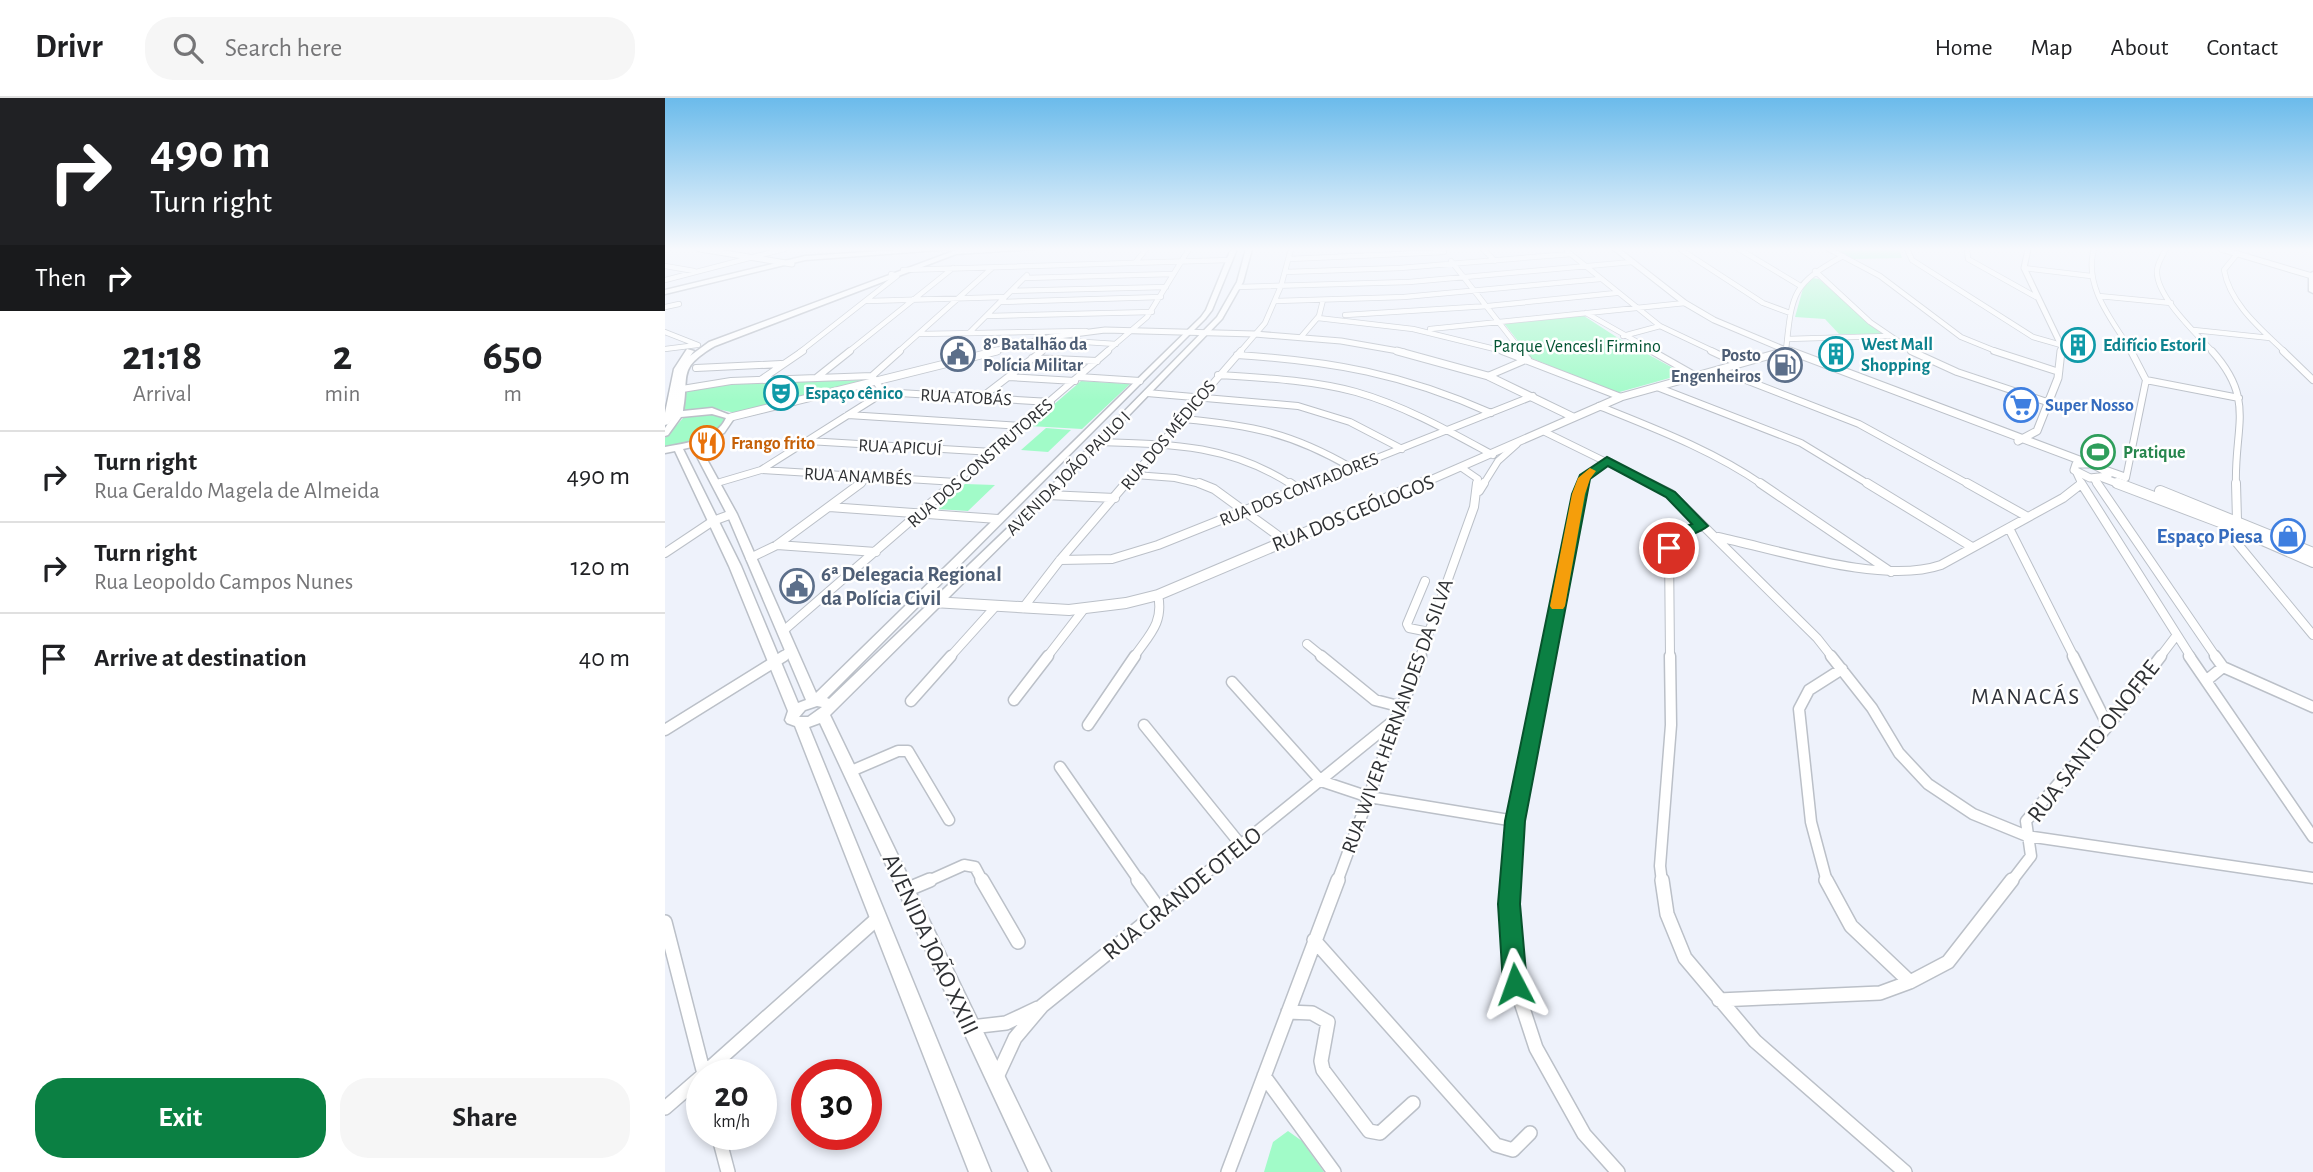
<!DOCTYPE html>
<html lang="en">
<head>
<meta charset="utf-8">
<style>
  :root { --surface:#fff; --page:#f6f6f6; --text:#202124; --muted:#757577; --line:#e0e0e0; --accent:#0b8043 }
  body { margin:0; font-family:"Alegreya Sans",sans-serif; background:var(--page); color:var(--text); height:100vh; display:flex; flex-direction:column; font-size:26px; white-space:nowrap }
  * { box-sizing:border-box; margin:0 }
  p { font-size:23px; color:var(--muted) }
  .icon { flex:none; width:38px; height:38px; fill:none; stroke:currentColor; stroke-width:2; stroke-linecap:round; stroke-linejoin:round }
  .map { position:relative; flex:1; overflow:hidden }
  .side { display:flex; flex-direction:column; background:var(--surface); width:665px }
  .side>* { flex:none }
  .hud { background:#202124; color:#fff; overflow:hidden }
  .speed { position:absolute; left:21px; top:961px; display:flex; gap:14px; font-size:35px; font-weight:700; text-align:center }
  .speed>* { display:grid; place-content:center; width:91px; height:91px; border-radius:50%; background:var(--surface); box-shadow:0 4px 10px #0003; line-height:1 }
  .speed small { font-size:18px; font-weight:400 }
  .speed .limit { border:10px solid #d22; background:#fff; color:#111 }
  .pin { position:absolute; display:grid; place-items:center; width:60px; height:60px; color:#fff; margin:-30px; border:4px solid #fff; border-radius:50%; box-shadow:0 2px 7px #0007 }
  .me { position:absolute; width:77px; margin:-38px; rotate:356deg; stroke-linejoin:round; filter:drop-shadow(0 0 5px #0008) }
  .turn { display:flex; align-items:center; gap:24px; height:147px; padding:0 35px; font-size:32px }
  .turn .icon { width:91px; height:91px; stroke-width:2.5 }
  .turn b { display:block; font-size:49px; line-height:60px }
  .then { display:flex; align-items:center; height:66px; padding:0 35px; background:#0003; gap:14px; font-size:26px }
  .eta { display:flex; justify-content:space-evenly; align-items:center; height:119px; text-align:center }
  .eta b { font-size:42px; font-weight:700; line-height:49px }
  .action { display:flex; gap:14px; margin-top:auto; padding:14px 35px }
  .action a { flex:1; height:80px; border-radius:28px; background:var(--accent); color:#fff; font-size:28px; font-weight:700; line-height:80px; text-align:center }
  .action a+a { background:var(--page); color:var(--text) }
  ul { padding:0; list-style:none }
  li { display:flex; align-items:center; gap:21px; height:91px; padding:0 35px; border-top:2px solid var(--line) }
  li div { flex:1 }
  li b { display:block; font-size:26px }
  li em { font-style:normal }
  header { display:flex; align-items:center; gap:42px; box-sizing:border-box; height:98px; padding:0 35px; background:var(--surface); border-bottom:2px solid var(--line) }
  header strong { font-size:33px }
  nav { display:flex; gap:38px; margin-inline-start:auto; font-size:24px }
  .search { width:490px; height:63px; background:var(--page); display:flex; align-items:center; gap:18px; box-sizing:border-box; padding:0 24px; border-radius:28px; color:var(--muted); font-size:26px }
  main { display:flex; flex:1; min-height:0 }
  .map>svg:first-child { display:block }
</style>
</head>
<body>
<header>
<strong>Drivr</strong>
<div class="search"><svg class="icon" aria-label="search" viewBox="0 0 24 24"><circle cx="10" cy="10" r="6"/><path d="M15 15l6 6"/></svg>Search here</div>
<nav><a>Home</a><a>Map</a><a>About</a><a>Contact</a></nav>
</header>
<main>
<section class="side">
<div class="hud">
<div class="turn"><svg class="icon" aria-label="right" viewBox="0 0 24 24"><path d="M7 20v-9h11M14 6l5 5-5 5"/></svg><div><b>490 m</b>Turn right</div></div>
<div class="then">Then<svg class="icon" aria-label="right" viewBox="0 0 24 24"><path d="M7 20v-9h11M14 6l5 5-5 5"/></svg></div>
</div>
<div class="eta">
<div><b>21:18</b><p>Arrival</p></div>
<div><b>2</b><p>min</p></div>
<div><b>650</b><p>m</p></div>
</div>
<ul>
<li><svg class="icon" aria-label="right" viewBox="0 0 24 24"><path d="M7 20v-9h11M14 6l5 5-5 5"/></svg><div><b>Turn right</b><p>Rua Geraldo Magela de Almeida</p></div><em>490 m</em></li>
<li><svg class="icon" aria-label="right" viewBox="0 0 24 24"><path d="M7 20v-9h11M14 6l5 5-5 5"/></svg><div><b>Turn right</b><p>Rua Leopoldo Campos Nunes</p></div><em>120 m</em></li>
<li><svg class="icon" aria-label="arrive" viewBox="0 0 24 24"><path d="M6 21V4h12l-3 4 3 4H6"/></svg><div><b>Arrive at destination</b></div><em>40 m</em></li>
</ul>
<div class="action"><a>Exit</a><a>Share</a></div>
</section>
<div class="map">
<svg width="1648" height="1074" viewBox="0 0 1648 1074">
  <rect width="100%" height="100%" fill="#eef2fb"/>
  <path fill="#a1fbc8" d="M1169 151H1234L1237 160 1189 161Z
    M1147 180 1154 181 1217 236H1174L1160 221 1130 219 1139 187Z
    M916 216 953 240 1019 276 951 295 866 260 838 224Z
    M200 282 70 315 48 310 16 313V292L56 285Z
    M416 283 465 286 417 331 364 328Z
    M43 315 57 317 61 321C50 342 21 345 0 350V340L21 317Z
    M381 330 406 332 383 354 356 352Z
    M300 386 330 387 303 413 271 411Z
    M623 1033 637 1043 659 1074H599L608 1044Z"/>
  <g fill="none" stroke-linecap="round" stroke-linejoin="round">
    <g stroke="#bbc0c8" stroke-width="6">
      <path id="minor-far4" d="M818 151 830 163
        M1015 151 1098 205 1125 215
        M1074 151 1134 187
        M1164 151 1215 178 1296 239 1333 254
        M1242 151 1247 162 1368 239 1396 247
        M1302 151 1303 161 1371 199
        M1429 151C1418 189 1448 223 1467 254
        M1501 151C1498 157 1493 164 1492 172 1490 198 1532 236 1548 254
        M0 152 3 151
        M902 153 995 228 1050 254
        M1572 156 1559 172C1565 206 1596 231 1620 254
        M624 161 779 154
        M786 163 857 254
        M470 165 481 151
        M0 168 29 173
        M1359 170 1426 178
        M238 172 564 162
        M1150 173 1205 224 1249 254
        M620 174 735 170 906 156
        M359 180 508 176
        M0 182 119 151
        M572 189 744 184 967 164
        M346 193 501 189
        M1434 198 1506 205
        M203 203 340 199
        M611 203 739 199 935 181
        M335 204 496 199
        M0 209 14 206
        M921 215 990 254
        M680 217 823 208 951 195
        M322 218 487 214
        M653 220 748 231 842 254
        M765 231 1020 205
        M1529 232 1605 240
        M0 234 33 247
        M305 234 362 177
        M255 236 421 233
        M958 238 995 228
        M636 239 654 218 658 202
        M1122 241 1223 238
        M390 242 451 246
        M0 251 32 247
        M1121 252C1127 195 1127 186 1178 158
        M135 254 232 178 226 176
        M183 254 288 170
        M233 254 327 170
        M374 254 398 236
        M441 254 482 219 524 151
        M575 254 600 225 616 188 626 151"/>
    </g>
    <g stroke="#bbc0c8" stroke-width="8">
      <path id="minor-far3" d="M837 253 956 299
        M856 253 861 259
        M987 253 1031 278
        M1046 253 1074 266
        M1246 253 1292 274 1382 304
        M1329 253 1394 274
        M1547 253C1591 302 1569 328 1571 387
        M1618 253 1648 282
        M572 257C667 263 739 276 826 315
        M367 260 432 263
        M31 270 116 266
        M1055 272 1194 326 1305 387
        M553 277C599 280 646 282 691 294 740 308 784 333 828 357
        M823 278 863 261
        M343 279 410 283
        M414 279 475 283
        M151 280 185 253
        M97 281 138 253
        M1481 282 1574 300
        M992 289 1136 345 1205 387
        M11 292 66 283 207 278
        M217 294 386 304
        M482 295 633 308 685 324 737 351
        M317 299 377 253
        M934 308C991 331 1047 352 1098 387
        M183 317 358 328
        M518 321C586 327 627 335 687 370
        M880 334 988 387
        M143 343 328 354
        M432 344C505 346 564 346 627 387
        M797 370 813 381 812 387
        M97 372 291 384
        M1411 374 1417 387
        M470 377 510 380 540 387
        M1428 380 1433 387
        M1461 380 1481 282 1466 253
        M52 385 96 372 213 298 216 291 207 278 235 253
        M193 387 204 379
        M287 387 443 253
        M460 387 576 253
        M644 387 868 298
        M818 387 833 363 852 346
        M917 387 919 380 942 363"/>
    </g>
    <g stroke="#bbc0c8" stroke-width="10">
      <path id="minor-far2" d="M534 385 549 391 619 442
        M625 385 635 392
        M984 385 1006 396 1152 540 1167 559
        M1095 385 1226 474
        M1202 385 1307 449
        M1302 385 1361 418
        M1416 385 1526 559
        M1432 385 1551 559
        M1571 385 1572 422 1563 427 1562 433 1648 537
        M814 393 819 385
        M382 397 450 400
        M164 409 333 421
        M1344 430 1409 559
        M1053 439C1114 452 1218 487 1276 467L1398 400 1416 386
        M112 447 211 454
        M0 455 48 423 67 416
        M85 460 112 447 196 385
        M395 462 447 461 493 447 648 385
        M760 483 742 526 744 530 764 534
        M358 510 395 462 461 385
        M117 534 289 385
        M642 546 658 559
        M117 559 126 552
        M285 559 330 509
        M382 559 419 511
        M469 559C484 537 499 525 493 497
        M755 559 809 409 812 385
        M882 559 917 385
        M1005 559 1004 450 1017 435 1036 428
        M1495 559 1511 538"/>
    </g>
    <g stroke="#bbc0c8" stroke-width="13">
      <path id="minor-far1" d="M656 558 710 602 737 609
        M1166 558 1207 610 1234 655 1263 686 1308 716 1362 738 1648 780
        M1408 558 1443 628
        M1524 558 1648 739
        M1558 569 1648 609
        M1542 582 1558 569 1550 558
        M567 584 656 683 704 699 850 723
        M349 602 383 558
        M246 603 286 558
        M423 627 470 558
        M479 627 576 747
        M0 632 119 558
        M395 669 475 784
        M184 674 233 653H243L284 722
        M261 784 299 767 310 769 318 784
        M530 784 732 620
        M672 784 756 558
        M846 784 850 723 882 558
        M997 784 995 768 1006 627 1005 558
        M1162 784 1146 724 1134 611 1144 592 1177 571
        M1346 784 1366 758 1361 723 1443 628 1496 558"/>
    </g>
    <g stroke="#bbc0c8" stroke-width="16">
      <path id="minor" d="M317 782 353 844
        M473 782 495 813
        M846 782 844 806 850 886 871 950 919 1036 953 1074
        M997 782 1002 816 1020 860 1090 943 1240 1074
        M1161 782 1186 828 1245 884
        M241 792 265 782
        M0 824 39 976
        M649 842 831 1047 848 1052 865 1035
        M1054 902 1215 895 1245 884 1283 864 1347 782
        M623 914 647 915 663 924 656 963 658 972 704 1033 715 1035 748 1005
        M306 929 341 925 373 910
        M38 976 214 819
        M599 978 669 1074
        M332 979 350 940 377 908 533 782
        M0 1010 37 978
        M53 1036 63 1074
        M563 1074 673 782"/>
    </g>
    <g stroke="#bbc0c8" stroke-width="7">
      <path id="tertiary-far2" d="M35 151 127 166
        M951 151 1020 205 1049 222 1118 251
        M1363 151 1359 170 1396 247 1397 254
        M1556 151 1647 178
        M1125 253 1129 254
        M325 254 386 239 440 232 590 236 676 243 739 254"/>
    </g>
    <g stroke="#bbc0c8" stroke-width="9">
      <path id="tertiary-far1" d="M732 253 823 278 908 319
        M1125 253 1425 366
        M66 319 332 253
        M1353 343 1372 333 1393 280 1396 253
        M1411 366H1427L1442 374 1443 378 1425 380 1409 372Z
        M1440 372 1460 379
        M1438 380 1457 387
        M754 387 956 299 1113 255"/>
    </g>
    <g stroke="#bbc0c8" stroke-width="12">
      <path id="tertiary" d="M1452 385 1563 427 1648 464
        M1495 393 1648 455
        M251 503 404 512 461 505 493 497 758 385"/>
    </g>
    <g stroke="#bbc0c8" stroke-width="3">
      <path id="secondary" d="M250 151H288L140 162 0 196V192L140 158Z
        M294 151H370L291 156 50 248C11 271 25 277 18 313L47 310 70 319 59 335 34 347 72 416 151 595 536 219 541 212 566 151H572L547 212 540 221 162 600 164 601 379 395 552 219 572 184 581 151H587L578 184 557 221 385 399 165 617 386 1074H364L155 625 144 629 326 1074H304L130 628 122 625 120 622 123 613 64 468 10 353 0 355V349C21 345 51 342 61 320L47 316 16 319 3 337 0 338V330L8 319 3 326 0 327V315L9 271 22 251 29 253 25 258 44 244ZM27 349 62 416 141 602 133 605 76 468 18 351ZM152 608 157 609 143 619H134L140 612Z"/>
    </g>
    <g stroke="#bbc0c8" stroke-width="3">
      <path id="primary" d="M1648 174V195L1644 193V176Z"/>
    </g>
    <use href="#minor-far4" stroke="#fff" stroke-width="4.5"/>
    <use href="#minor-far3" stroke="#fff" stroke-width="6"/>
    <use href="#minor-far2" stroke="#fff" stroke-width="8"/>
    <use href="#minor-far1" stroke="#fff" stroke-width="10"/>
    <use href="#minor" stroke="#fff" stroke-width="13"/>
    <use href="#tertiary-far2" stroke="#fff" stroke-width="5"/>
    <use href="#tertiary-far1" stroke="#fff" stroke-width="7"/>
    <use href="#tertiary" stroke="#fff" stroke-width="10"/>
    <use href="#secondary" fill="#fff" fill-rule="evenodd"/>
    <use href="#primary" fill="#fff" fill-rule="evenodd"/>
  </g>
  <linearGradient id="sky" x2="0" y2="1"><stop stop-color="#6bbbeb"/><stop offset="0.5" stop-color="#f7f9fd"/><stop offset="1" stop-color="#f7f9fd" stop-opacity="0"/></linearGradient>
  <rect width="1648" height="302" fill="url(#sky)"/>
  <path fill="#0b8043" stroke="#07532c" stroke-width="2" d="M942 359 1010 394 1043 428C1029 439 1020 434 1009 453H999L997 450C1004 436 1012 431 1027 426L1001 399 943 368 925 381 860 723 855 806 862 886 858 893 850 897 841 893 838 886 833 806 840 723 907 396 915 377Z"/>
  <path fill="#f59e0b" d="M925 370 931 373 925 381 920 396 900 508 898 511H887L885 508 907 396 913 380Z"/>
  <defs>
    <g id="building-ring" transform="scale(1.75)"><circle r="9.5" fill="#fff" stroke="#0f9aa8" stroke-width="1.5"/><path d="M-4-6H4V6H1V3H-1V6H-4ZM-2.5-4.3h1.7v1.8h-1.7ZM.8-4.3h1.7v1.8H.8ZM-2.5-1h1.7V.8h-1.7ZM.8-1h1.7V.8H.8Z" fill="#0f9aa8"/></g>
    <g id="civic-ring" transform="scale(1.75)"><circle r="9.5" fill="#fff" stroke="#5c6f8a" stroke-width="1.5"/><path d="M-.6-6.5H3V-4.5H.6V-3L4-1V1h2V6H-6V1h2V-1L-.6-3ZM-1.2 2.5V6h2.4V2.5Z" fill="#5c6f8a"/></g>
    <g id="fuel-ring" transform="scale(1.75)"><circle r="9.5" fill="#fff" stroke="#5c6f8a" stroke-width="1.5"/><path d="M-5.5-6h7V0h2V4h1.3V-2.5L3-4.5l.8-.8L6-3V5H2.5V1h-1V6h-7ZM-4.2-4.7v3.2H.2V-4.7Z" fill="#5c6f8a"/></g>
    <g id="theatre-ring" transform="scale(1.75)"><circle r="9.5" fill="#fff" stroke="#0f9aa8" stroke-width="1.5"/><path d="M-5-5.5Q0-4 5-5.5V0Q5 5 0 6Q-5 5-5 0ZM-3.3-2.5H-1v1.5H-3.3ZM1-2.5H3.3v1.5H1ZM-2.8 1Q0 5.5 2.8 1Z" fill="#0f9aa8"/></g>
    <g id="supermarket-ring" transform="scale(1.75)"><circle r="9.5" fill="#fff" stroke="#3f7fe0" stroke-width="1.5"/><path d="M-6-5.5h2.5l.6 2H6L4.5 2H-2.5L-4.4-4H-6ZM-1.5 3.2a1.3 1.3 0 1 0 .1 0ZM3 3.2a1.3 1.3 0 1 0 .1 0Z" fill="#3f7fe0"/></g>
    <g id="restaurant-ring" transform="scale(1.75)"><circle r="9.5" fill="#fff" stroke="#e8710a" stroke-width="1.5"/><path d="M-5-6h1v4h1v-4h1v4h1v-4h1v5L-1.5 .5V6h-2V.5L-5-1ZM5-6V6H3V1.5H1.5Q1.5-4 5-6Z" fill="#e8710a"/></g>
    <g id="stadium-ring" transform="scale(1.75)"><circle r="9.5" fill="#fff" stroke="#2e9e5b" stroke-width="1.5"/><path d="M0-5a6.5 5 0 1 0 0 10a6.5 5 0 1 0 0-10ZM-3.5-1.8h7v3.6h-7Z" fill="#2e9e5b"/></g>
    <g id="shop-ring" transform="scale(1.75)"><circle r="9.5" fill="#fff" stroke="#3f7fe0" stroke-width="1.5"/><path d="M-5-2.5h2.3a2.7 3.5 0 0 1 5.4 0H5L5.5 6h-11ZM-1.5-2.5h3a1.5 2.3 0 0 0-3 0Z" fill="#3f7fe0"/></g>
  </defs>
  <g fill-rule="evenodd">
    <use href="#building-ring" x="1413" y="247"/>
    <use href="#civic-ring" x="293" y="256"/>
    <use href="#building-ring" x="1171" y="256"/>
    <use href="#fuel-ring" x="1120" y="267"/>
    <use href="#theatre-ring" x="116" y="295"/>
    <use href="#supermarket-ring" x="1356" y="307"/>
    <use href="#restaurant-ring" x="42" y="345"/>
    <use href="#stadium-ring" x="1433" y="354"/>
    <use href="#shop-ring" x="1623" y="438"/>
    <use href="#civic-ring" x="132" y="488"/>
  </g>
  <g text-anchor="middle" stroke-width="5" stroke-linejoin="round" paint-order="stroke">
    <g font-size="18" font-weight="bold" fill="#4e5e75" stroke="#fff" text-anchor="start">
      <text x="318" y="252">8º Batalhão da<tspan x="318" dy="21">Polícia Militar</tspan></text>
      <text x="1096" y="263" text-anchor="end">Posto<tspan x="1096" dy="21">Engenheiros</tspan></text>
    </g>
    <g font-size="18" font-weight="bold" fill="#0d838f" stroke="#fff" text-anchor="start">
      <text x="1196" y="252">West Mall<tspan x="1196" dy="21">Shopping</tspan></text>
      <text x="1438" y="253">Edifício Estoril</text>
      <text x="140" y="301">Espaço cênico</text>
    </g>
    <g font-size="18" fill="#035433" stroke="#fff">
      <text x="912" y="254">Parque Vencesli Firmino</text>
    </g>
    <g font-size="18" fill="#2f3134" stroke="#fff">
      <text transform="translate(301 299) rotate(3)" y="6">RUA ATOBÁS</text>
      <text transform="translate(503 337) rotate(-50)" y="6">RUA DOS MÉDICOS</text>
      <text transform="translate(235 349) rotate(3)" y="6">RUA APICUÍ</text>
      <text transform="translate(315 365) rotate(-41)" y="6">RUA DOS CONSTRUTORES</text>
      <text transform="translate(403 375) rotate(-45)" y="6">AVENIDA JOÃO PAULO I</text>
      <text transform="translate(193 378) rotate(3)" y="6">RUA ANAMBÉS</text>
      <text transform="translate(634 391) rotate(-22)" y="6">RUA DOS CONTADORES</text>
    </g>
    <g font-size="18" font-weight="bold" fill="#366cbe" stroke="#fff" text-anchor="start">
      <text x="1380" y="313">Super Nosso</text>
    </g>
    <g font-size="18" font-weight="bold" fill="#c56008" stroke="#fff" text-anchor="start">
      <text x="66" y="351">Frango frito</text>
    </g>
    <g font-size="18" font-weight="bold" fill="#27864d" stroke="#fff" text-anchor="start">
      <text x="1458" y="360">Pratique</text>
    </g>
    <g font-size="21" fill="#2f3134" stroke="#fff">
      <text transform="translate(688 415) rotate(-22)" y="7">RUA DOS GEÓLOGOS</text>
      <text transform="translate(732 618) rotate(-70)" y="7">RUA WIVER HERNANDES DA SILVA</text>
    </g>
    <g font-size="21" font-weight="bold" fill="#366cbe" stroke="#fff" text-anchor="end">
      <text x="1598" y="445">Espaço Piesa</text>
    </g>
    <g font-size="21" font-weight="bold" fill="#4e5e75" stroke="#fff" text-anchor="start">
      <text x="156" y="483">6ª Delegacia Regional<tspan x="156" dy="24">da Polícia Civil</tspan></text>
    </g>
    <g font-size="23" letter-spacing="2" fill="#31343b" stroke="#fff">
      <text x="1361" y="606">MANACÁS</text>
    </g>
    <g font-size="24" fill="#2f3134" stroke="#fff">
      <text transform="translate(1428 643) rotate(-52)" y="8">RUA SANTO ONOFRE</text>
      <text transform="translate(517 795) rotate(-39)" y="8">RUA GRANDE OTELO</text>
      <text transform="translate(266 846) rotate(65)" y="8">AVENIDA JOÃO XXIII</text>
    </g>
  </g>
</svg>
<div class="speed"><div>20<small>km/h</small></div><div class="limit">30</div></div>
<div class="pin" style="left:1004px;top:450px;background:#d93025"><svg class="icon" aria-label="arrive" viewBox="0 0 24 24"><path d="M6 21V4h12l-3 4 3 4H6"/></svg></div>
<svg class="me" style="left:850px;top:886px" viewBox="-20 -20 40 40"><path d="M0-17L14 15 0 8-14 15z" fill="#0b8043" stroke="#fff" stroke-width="4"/></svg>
</div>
</main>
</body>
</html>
